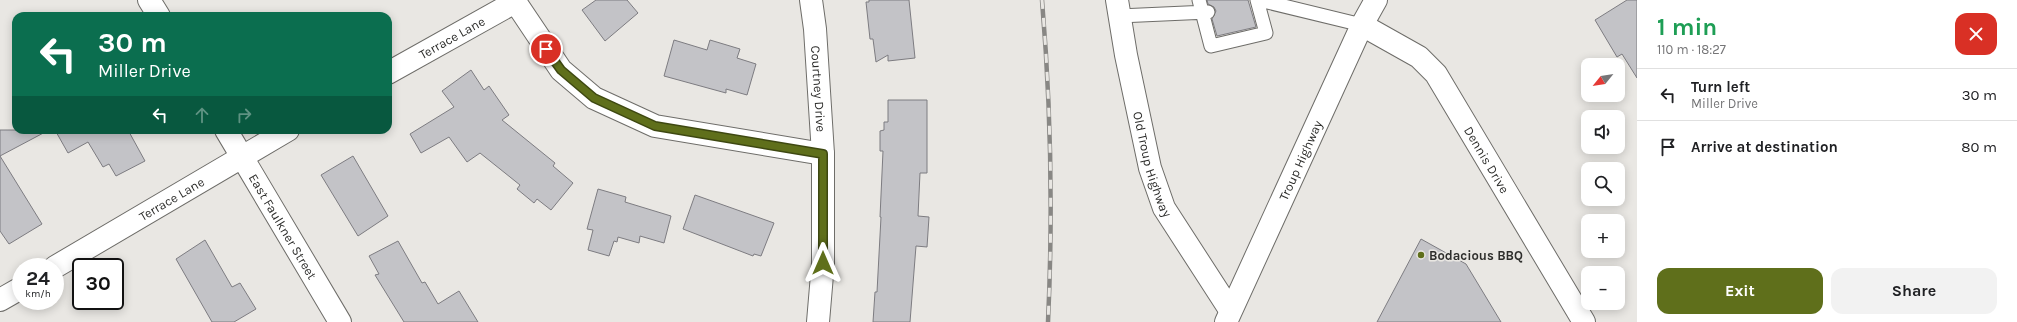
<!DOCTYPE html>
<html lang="en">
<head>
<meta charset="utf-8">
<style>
  :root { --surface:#fff; --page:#f2f2f2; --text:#202124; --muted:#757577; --line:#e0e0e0; --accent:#5f6f1b }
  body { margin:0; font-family:Karla,sans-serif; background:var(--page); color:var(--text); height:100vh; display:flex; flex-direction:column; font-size:15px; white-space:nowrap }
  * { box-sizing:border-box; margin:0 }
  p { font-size:13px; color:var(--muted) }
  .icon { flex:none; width:22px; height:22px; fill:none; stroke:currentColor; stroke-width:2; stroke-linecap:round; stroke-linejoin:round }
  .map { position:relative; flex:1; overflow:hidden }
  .drawer { display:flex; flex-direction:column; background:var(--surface); width:380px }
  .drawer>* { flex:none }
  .hud { position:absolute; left:12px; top:12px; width:380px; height:122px; border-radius:12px; box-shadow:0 2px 10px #0003; background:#0b6e4f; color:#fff; overflow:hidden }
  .needle { width:26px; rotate:240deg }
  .controls { position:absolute; left:1581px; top:58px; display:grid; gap:8px }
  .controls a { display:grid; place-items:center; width:44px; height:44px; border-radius:8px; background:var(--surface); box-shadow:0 2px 10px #0003; font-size:20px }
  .speed { position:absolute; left:12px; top:258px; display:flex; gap:8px; font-size:20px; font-weight:700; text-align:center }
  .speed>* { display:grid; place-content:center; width:52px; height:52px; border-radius:50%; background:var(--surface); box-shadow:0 2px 10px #0003; line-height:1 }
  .speed small { font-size:10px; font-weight:400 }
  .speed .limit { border:2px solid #111; border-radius:6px; background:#fff; color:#111 }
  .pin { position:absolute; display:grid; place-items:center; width:34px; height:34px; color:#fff; margin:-17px; border:2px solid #fff; border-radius:50%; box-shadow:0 1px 4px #0007 }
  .me { position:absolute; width:44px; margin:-22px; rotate:0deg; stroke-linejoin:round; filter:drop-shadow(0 0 3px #0008) }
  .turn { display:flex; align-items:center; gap:14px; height:84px; padding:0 20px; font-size:18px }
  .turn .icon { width:52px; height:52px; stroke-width:2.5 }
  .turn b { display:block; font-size:28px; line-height:34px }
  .lanes { display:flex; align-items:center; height:38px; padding:0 20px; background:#0003; justify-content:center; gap:20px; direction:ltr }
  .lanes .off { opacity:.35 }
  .round { display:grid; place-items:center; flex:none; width:42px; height:42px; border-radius:12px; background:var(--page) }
  .head { display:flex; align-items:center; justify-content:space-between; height:68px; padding:0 20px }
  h1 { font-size:24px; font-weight:700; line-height:30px; color:#1e9e55 }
  .action { display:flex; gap:8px; margin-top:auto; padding:8px 20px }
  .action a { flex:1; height:46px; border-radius:12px; background:var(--accent); color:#fff; font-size:16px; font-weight:700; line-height:46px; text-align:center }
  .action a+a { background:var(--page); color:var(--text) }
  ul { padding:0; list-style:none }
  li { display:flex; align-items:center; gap:12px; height:52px; padding:0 20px; border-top:1px solid var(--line) }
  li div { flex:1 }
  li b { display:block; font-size:15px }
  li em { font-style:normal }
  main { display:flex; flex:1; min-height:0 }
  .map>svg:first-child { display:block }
</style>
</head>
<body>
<main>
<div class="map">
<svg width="1637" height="322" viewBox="0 0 1637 322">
  <rect width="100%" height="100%" fill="#e9e7e3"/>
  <path fill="#c3c3c7" stroke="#7d7c81" d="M596 0H627L638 13 605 41 582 10Z
    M869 0H909L915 58 888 61V55L876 62 873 39H870L866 2H869Z
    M1207 0H1248L1256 27 1217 36 1212 19 1216 11 1214 7 1208 4Z
    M1627 0H1637V78L1622 54 1617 57 1595 20Z
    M674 40 707 50 710 40 740 49 737 58 756 64 747 95 726 89V93L664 76Z
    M471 70 484 90 489 86 509 115 502 120 555 163 553 166 573 183 551 210 537 199 534 203 517 189 520 185 480 153 467 162 449 137 421 153 410 134 454 107 442 91Z
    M888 100H927V173H920L918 216 929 217 927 247 916 246 910 322H873L875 292H877L881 217H880L883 151H880V131L884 130V122H888Z
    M0 130H49L0 156 42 224 9 244 0 231Z
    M55 130H128L145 161 116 176 109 164 103 167 88 142 68 153Z
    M353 156 388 216 358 236 321 175Z
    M598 189 626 197 625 202 671 216 664 243 640 236 639 243 618 237 617 242 614 241 609 256 588 250 593 230 587 229Z
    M695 195 774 223 761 256 754 254 753 256 683 229Z
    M1421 239 1466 264 1501 322H1377Z
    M205 240 232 287 240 283 256 309 234 322H212L176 259Z
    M398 241 422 283 425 282 438 304 459 291 478 322H404L375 275 379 274 369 256Z"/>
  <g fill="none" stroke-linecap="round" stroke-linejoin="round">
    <g stroke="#6e6d69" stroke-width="15">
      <path id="lane" d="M1199 0 1211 46 1266 33 1257 0
        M1259 0 1362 25
        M1119 16 1208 12"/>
    </g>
    <g stroke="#6e6d69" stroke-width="24">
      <g id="street">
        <path d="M149 0 159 16"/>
        <path d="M514 0 561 70 594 98 655 126 823 154"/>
        <path id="s1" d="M811 0 815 29 823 154V263L818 322"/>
        <path id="s2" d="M1117 0 1126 55 1150 168 1164 208 1230 310"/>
        <path id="s3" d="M388 73 515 2"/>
        <path id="s4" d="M226 130 340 322"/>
        <path id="s5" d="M55 267 288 130"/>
        <path d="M0 300 21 288"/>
      </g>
    </g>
    <g stroke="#6e6d69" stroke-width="24">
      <g id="secondary">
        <path id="s6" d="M1362 25 1419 57 1436 74 1584 322"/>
      </g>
    </g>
    <g stroke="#6e6d69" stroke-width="24">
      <g id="primary">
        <path id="s7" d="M1226 322 1362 25 1376 0"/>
      </g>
    </g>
    <use href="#lane" stroke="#fff" stroke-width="13"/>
    <use href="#street" stroke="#fff" stroke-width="22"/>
    <use href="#secondary" stroke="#fff" stroke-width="22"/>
    <use href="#primary" stroke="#fff" stroke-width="22"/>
    <g stroke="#888784" stroke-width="4.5">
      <path id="rail" d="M1042 0C1051 107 1053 214 1048 322"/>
    </g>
    <use href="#rail" stroke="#e9e7e3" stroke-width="3" stroke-dasharray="9" stroke-linecap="butt"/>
  </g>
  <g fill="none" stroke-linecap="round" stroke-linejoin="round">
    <g stroke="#3e4812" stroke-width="10">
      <path id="route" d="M546 49 561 70 594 98 655 126 823 154V263"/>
    </g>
    <use href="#route" stroke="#5f6f1b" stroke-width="7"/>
  </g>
  <circle fill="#5f6f1b" stroke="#e9e7e3" stroke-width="1.5" cx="1421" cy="255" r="4"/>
  <g text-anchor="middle" stroke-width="3" stroke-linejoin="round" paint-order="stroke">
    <g font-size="13" fill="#2d2d2b" stroke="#e9e7e3">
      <text dy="5" stroke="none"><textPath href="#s3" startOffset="73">Terrace Lane</textPath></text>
      <text dy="5" stroke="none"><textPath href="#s1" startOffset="89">Courtney Drive</textPath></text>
      <text dy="5" stroke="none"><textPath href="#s6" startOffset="189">Dennis Drive</textPath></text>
      <text dy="5" stroke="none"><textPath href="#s7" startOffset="178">Troup Highway</textPath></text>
      <text dy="5" stroke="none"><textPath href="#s2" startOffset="168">Old Troup Highway</textPath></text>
      <text dy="5" stroke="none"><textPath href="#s5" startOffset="135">Terrace Lane</textPath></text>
      <text dy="5" stroke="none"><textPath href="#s4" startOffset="112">East Faulkner Street</textPath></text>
    </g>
    <g font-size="13" font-weight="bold" fill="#2d2d2b" stroke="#e9e7e3" text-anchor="start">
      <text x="1429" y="260">Bodacious BBQ</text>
    </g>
  </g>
</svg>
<div class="controls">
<a><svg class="needle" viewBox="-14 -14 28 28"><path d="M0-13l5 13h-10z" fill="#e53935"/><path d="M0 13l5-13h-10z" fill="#757577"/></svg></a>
<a><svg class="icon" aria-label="sound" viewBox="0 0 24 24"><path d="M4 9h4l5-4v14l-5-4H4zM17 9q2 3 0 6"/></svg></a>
<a><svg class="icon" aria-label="search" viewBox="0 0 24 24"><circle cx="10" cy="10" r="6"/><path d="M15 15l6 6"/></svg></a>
<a>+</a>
<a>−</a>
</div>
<div class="speed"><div>24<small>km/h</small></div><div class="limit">30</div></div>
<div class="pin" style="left:546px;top:49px;background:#d93025"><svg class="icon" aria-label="arrive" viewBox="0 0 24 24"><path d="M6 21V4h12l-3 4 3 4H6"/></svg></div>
<svg class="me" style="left:823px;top:263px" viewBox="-20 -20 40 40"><path d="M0-17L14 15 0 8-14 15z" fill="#5f6f1b" stroke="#fff" stroke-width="4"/></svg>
<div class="hud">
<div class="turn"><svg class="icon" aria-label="left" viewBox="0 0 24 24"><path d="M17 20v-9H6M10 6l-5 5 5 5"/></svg><div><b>30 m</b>Miller Drive</div></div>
<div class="lanes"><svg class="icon" aria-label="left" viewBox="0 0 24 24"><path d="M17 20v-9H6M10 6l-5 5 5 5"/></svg><svg class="icon off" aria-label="ahead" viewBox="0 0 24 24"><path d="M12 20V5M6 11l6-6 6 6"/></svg><svg class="icon off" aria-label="right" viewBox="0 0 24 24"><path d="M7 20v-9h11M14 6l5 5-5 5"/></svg></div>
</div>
</div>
<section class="drawer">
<div class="head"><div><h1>1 min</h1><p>110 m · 18:27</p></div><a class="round" style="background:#d93025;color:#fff"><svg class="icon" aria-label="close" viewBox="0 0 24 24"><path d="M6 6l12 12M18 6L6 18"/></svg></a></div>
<ul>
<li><svg class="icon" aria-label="left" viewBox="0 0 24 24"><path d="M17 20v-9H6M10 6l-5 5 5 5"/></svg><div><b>Turn left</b><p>Miller Drive</p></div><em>30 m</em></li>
<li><svg class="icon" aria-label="arrive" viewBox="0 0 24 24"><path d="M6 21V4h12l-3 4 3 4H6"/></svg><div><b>Arrive at destination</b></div><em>80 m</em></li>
</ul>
<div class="action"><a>Exit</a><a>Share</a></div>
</section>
</main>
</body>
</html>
